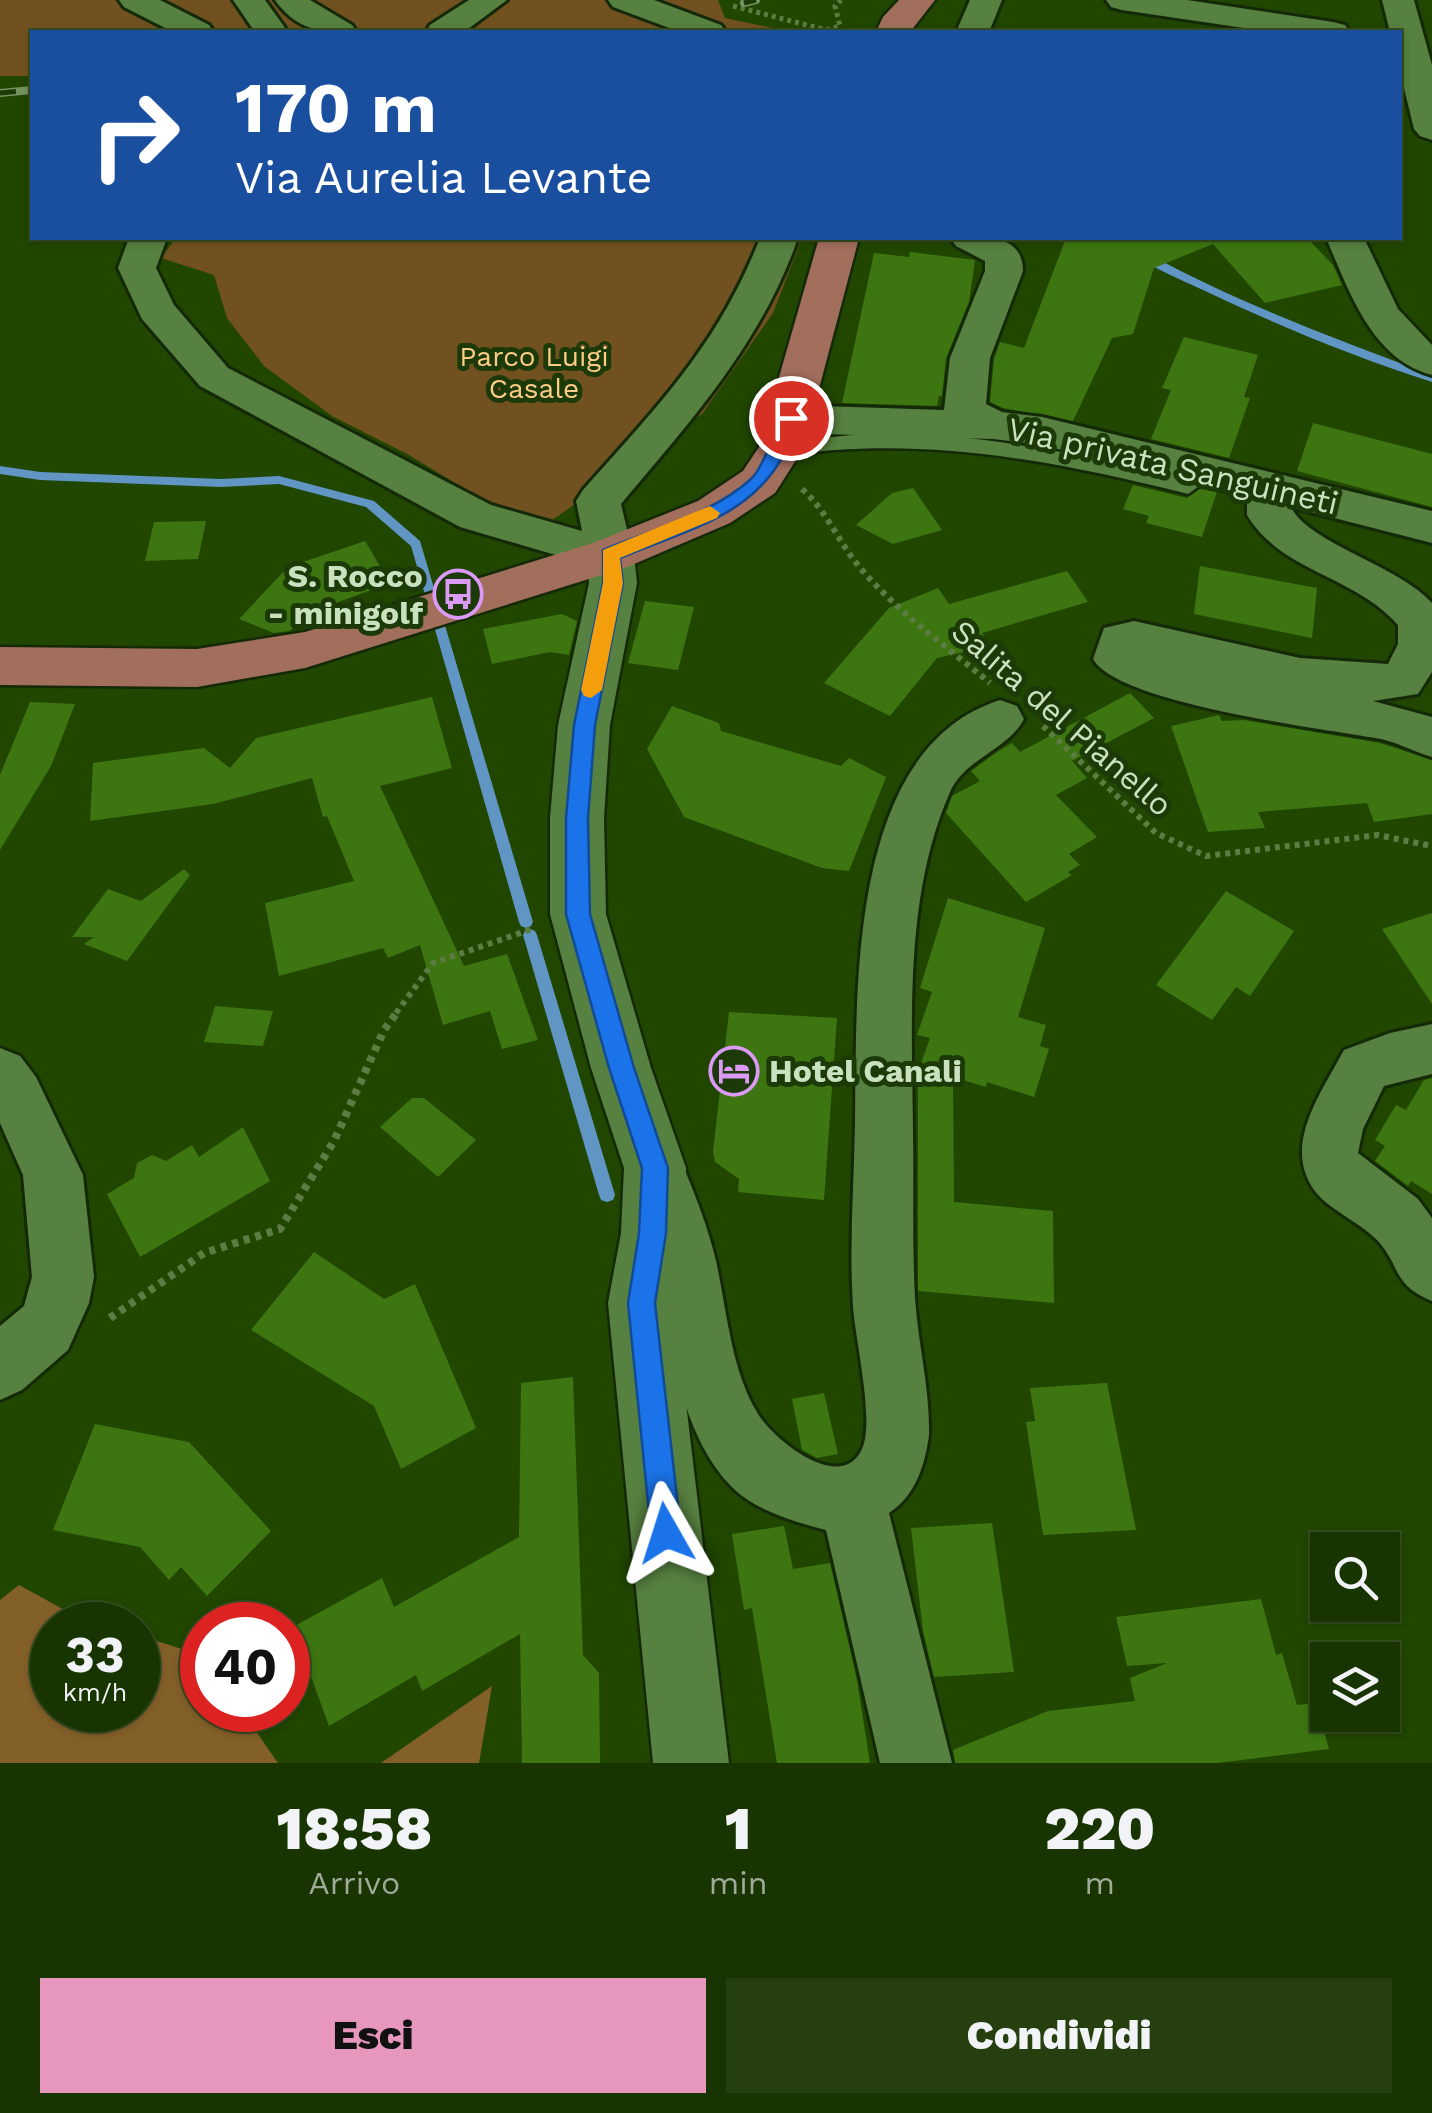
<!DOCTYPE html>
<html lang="it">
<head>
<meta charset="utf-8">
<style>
  :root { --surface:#183400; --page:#253f0f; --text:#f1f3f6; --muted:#9faa99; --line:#364f22; --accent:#e797bd }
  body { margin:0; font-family:"Work Sans",sans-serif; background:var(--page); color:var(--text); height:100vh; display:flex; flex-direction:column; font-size:38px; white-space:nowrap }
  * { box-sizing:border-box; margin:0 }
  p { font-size:32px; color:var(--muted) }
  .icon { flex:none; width:55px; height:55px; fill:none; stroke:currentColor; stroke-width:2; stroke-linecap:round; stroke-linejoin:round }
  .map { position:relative; height:1763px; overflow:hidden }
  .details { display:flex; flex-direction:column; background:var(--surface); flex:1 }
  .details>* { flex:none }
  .guide { position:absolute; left:30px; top:30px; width:1372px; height:210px; border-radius:0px; box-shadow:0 2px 8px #0004,0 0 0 2px var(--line); background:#1a4fa0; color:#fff; overflow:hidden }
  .controls { position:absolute; left:1310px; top:1532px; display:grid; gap:20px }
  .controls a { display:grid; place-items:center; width:90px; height:90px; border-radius:0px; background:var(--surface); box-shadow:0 2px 8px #0004,0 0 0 2px var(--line); font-size:50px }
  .speed { position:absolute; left:30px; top:1602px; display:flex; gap:20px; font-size:50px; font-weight:700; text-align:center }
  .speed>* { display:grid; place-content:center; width:130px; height:130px; border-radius:50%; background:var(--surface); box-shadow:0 2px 8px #0004,0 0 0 2px var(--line); line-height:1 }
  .speed small { font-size:25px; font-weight:400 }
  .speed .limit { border:15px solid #d22; background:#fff; color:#111 }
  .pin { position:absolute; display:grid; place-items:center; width:85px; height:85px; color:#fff; margin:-42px; border:5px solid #fff; border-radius:50%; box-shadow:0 2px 10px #0007 }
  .me { position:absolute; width:110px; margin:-55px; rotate:354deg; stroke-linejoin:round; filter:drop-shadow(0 0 8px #0008) }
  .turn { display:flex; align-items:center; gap:35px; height:210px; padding:0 40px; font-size:45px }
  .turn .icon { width:130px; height:130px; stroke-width:2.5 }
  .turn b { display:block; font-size:70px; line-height:85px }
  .eta { display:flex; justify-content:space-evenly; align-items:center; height:170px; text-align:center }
  .eta b { font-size:60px; font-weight:800; line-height:70px }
  .cta { display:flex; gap:20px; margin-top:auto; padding:20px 40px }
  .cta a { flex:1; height:115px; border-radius:0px; background:var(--accent); color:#111; font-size:40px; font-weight:800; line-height:115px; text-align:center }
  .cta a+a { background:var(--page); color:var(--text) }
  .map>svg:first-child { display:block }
</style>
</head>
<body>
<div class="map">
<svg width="1432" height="1763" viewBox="0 0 1432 1763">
  <rect width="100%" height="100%" fill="#204600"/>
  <path fill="#71511f" d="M0 0H718L725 18 792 32H32V76H0Z
    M176 238H802L773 313 702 414 551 521 493 506 409 455 332 416 264 366 227 318 214 275 161 258Z"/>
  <path fill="#846029" d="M19 1585 70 1613 107 1625H52V1710H138V1635L185 1650 202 1666V1710H241L278 1763H0V1600Z
    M492 1686 479 1763H381Z"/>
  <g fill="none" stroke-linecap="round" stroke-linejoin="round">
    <path fill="#6195c4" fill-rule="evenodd" d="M1109 238H1120C1219 296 1325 335 1432 375V382C1354 357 1277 325 1203 290 1172 276 1136 260 1109 238Z
      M0 466 40 472 221 479 279 476 374 501 420 541 533 922 531 926 526 928 521 926 519 922 411 546 366 507 279 484 221 487 40 480 0 474Z
      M530 929 535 931 537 935 615 1195 613 1200 607 1202 601 1200 599 1195 523 935 525 931Z"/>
  </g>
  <path fill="#3d7610" d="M1066 238H1307L1333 265 1342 285 1265 303 1213 244 1154 268 1133 334 1112 338 1073 421 1003 408 990 402 994 359 1000 342 1024 348Z
    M910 252 975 260 969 302 946 358 942 396H939L937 406 842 403 874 253 909 257Z
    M1184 337 1258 355 1244 397 1250 398 1229 458 1151 439 1171 390 1162 388Z
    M1313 423 1432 454V507L1297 471Z
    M1133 485 1187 498 1201 488 1217 492 1202 537 1146 523 1149 516 1123 509Z
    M913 488 942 530 893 544 856 525 892 493Z
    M206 521 198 559 145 561 154 522Z
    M365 541 390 583 333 604 289 631 274 633 239 619 288 567Z
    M1200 566 1317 588 1312 638 1194 614Z
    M1067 571 1088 602 982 633 991 646 937 658 890 716 824 683 889 608 938 588 949 604Z
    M645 601 694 607 678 670 628 663Z
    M562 614 577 621 569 655 550 652 492 664 483 629Z
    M1130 693 1154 718 1072 761 1087 778 1056 795 1097 837 1069 854 1080 865 1068 872 1072 875 1026 902 946 813 952 796 980 781 971 771 997 752 1012 743 1020 752Z
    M432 697 452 768 380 786 464 966 507 954 538 1040 502 1049 490 1011 443 1025 420 945 388 958 383 948 279 976 265 903 354 881 327 816 323 817 312 778 213 804 90 821 93 763 204 748 230 768 256 738Z
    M30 702 75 704 51 766 0 850V775Z
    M672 706 719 723 721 731 841 766 849 758 886 777 849 871 822 868 684 817 647 749Z
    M1219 715 1222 721 1244 720 1380 743 1432 760V814L1374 822 1367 803 1258 812 1265 828 1208 832 1171 726Z
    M184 869 190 875 127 961 84 944 94 937H72L108 889 141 901Z
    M1226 891 1294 931 1250 996 1236 987 1212 1020 1156 985Z
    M948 898 1045 928 1018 1017 1046 1025 1040 1046 1049 1049 1034 1097 987 1082 986 1087 953 1077 954 1202 1053 1211 1054 1303 918 1291V1072L930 1038 917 1035 932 992 920 988Z
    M1432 913V1004L1382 929Z
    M215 1006 273 1011 263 1046 204 1042Z
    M729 1012 837 1018 824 1200 738 1192 739 1179 715 1162 713 1152Z
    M1432 1078V1194L1411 1181 1408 1186 1375 1161 1385 1146 1375 1140 1396 1105 1406 1110 1424 1080Z
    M412 1098H424L476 1140 438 1177 380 1127Z
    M243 1127 270 1181 140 1257 107 1194 134 1178 137 1163 152 1155 166 1161 192 1145 199 1157Z
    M314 1252 384 1299 415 1284 476 1428 401 1469 374 1406 251 1330Z
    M573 1377 583 1655 599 1673 600 1763H522L520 1634 422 1691 416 1675 329 1726 293 1627 382 1578 394 1607 519 1537 521 1383Z
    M1107 1383 1136 1530 1043 1535 1026 1422 1035 1421 1030 1388Z
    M824 1393 838 1454 817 1458 802 1450 792 1399Z
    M95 1424 189 1442 271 1531 207 1596 181 1567 169 1580 140 1547 53 1530Z
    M992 1523 1014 1672 934 1677 923 1631 911 1528Z
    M784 1526 793 1569 830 1563 857 1680 870 1763H777L752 1608 744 1610 732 1534Z
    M1261 1599 1276 1655 1282 1653 1297 1705 1316 1703 1329 1749 1217 1763H955L953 1750 1048 1711 1135 1701 1130 1678 1167 1663 1127 1666 1116 1617Z"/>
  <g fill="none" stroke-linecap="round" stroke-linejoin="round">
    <g stroke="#142907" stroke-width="5">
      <path id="lane" d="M883 432C988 435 1087 455 1188 480L1198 487 1188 494C1052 460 921 435 781 456L771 449 781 442Z"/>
    </g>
    <g stroke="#142907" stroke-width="6">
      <path id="street" d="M119 0H160L209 25 214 32H173L124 7Z
        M233 0H265L288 32H255Z
        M275 0H310L352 25 357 32C323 34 296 30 275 0Z
        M469 0H507L464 32H426L430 25Z
        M608 0H654L721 25 726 32H680L613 7Z
        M970 0H1002L989 32H956Z
        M1106 0H1187L1333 22 1345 25 1350 32H1271L1122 10 1111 7Z
        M1382 0H1414L1432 65V140L1420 136 1414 129 1400 72V32H1390Z
        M129 238H167L156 268 174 305 228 368 491 505 582 531 576 501 583 490C657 407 719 344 760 238H798C762 342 691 421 621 504L633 555 626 566 610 571 460 527 200 386 142 319 118 268Z
        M950 238C979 236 1023 232 1023 271L990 358 986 404 1002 412 1042 417 1432 511V543L1291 507C1308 543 1398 565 1432 603V672L1418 694 1373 701 1432 717V757C1415 752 1399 743 1381 739 1326 729 1118 704 1093 659L1104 628 1134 621 1300 658 1388 664 1398 644V625C1356 576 1281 572 1247 515V496L1042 445 993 439 791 433 776 429 770 419 776 409 791 405 944 410 950 358 985 271V261L956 246Z
        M1326 238H1364L1398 309 1432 345V375C1371 359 1349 290 1326 238Z
        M1000 700 1017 706 1024 719C1008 750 965 758 950 792 904 896 912 1020 913 1131 914 1187 912 1243 915 1298 918 1344 930 1388 929 1435 925 1465 916 1495 889 1513L952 1763H880L826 1530C795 1522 753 1510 730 1485 673 1425 668 1316 650 1239 645 1219 637 1200 630 1181L639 1161 660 1153 681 1161C695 1194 708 1227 716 1261 727 1311 731 1370 758 1414 773 1439 841 1495 862 1449 875 1421 855 1339 853 1306 849 1245 854 1184 855 1124 857 993 846 749 1000 700Z
        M1432 1024V1074L1384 1086 1363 1129 1358 1153 1418 1199 1432 1218V1301C1391 1284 1402 1267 1377 1240 1360 1223 1338 1214 1321 1198 1277 1152 1320 1095 1344 1050L1390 1033Z
        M0 1048 20 1056 36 1077 83 1175 94 1277 89 1303 68 1350 22 1390 0 1400V1326L24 1306 32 1277 23 1175 0 1123Z"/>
    </g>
    <g stroke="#142907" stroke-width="5">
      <path id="secondary" d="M610 538 627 543 634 555 637 583 610 725 604 818 606 914 651 1068 686 1168 685 1233 674 1303 729 1763H653L608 1303 621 1233 624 1168 591 1068 550 914V818L558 725 589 583 586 555 593 543Z"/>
    </g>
    <g stroke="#142907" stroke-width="5">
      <path id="primary" d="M899 0H935L910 32H876L883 17Z
        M819 238H859L803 449 775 493 730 523 627 567 305 668 197 687 0 685V647L197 649 305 632 593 543 698 501 743 471 759 447Z"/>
    </g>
    <path stroke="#5c7c43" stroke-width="5" stroke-dasharray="4 4" stroke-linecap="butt" d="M733 6 826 30 840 26 835 6 841 0"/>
    <path stroke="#5c7c43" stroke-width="6" stroke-dasharray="5 5" stroke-linecap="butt" d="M802 489C828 512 839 544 862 570 899 613 947 647 990 683
      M1043 726 1156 833 1206 856 1378 835 1432 846
      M396 1013 433 963 532 929"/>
    <path stroke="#5c7c43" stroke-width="8" stroke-dasharray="6 6" stroke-linecap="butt" d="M110 1318 204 1253 280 1229 334 1141 384 1030 398 1011"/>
    <use href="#lane" fill="#578140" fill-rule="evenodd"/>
    <use href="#street" fill="#578140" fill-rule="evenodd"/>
    <use href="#secondary" fill="#578140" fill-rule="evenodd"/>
    <use href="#primary" fill="#a36f5d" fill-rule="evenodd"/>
    <g stroke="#75935f" stroke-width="8">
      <path id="rail" d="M744 3 756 0
        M0 93 32 90"/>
    </g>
    <use href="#rail" stroke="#1c3a08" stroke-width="5" stroke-dasharray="16" stroke-linecap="butt"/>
  </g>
  <path fill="#1a73e8" stroke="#114b97" stroke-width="2.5" d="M791 412 800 418C769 513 704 523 620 558L623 583 595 725 588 818 590 914 634 1068 668 1168 666 1233 655 1303 681 1533 676 1543 666 1548 656 1543 651 1533 628 1303 639 1233 642 1168 609 1068 566 914V818L574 725 603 583V550C650 530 714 514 752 478 767 463 777 418 791 412Z"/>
  <path fill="#f59e0b" d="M710 506 720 513 717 518 620 558 623 583 602 690 591 698 584 696 581 690 603 583V550Z"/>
  <defs>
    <g id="bus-ring" transform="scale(2.5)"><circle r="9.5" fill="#1c3a08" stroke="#da9af6" stroke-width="1.5"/><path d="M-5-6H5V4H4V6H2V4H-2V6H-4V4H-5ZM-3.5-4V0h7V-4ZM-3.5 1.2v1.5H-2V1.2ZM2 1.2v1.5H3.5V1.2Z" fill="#da9af6"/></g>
    <g id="hotel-ring" transform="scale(2.5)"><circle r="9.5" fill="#1c3a08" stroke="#da9af6" stroke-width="1.5"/><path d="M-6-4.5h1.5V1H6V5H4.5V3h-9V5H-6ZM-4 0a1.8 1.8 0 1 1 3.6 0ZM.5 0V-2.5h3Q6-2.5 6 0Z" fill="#da9af6"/></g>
  </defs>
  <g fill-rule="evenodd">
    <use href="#bus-ring" x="458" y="594"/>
    <use href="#hotel-ring" x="734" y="1071"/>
  </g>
  <g text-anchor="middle" stroke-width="10" stroke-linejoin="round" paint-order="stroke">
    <g font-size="28" fill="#fccb85" stroke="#1c3a08">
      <text x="534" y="366">Parco Luigi<tspan x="534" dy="32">Casale</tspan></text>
    </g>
    <g font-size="32" fill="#cae1bf" stroke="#1c3a08">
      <text transform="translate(1173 466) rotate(13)" y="11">Via privata Sanguineti</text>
      <text transform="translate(1062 718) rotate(41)" y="11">Salita del Pianello</text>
    </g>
    <g font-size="32" font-weight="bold" fill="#cae1bf" stroke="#1c3a08" text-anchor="end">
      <text x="423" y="587">S. Rocco<tspan x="423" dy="37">- minigolf</tspan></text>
      <text x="769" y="1082" text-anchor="start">Hotel Canali</text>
    </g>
  </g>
</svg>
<div class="controls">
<a><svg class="icon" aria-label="search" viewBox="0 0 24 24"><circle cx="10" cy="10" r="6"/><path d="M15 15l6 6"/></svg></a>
<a><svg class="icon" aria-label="layers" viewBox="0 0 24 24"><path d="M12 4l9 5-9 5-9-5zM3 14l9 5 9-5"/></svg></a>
</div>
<div class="speed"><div>33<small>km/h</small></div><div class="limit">40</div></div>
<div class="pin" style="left:791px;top:418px;background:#d93025"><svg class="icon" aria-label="arrive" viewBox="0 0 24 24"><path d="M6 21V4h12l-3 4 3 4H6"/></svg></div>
<svg class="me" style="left:666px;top:1533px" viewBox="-20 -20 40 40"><path d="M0-17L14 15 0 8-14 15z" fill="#1a73e8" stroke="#fff" stroke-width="4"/></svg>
<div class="guide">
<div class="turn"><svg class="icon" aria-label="right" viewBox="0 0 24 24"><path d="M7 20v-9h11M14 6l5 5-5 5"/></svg><div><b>170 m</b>Via Aurelia Levante</div></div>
</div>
</div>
<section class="details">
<div class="eta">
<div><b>18:58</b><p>Arrivo</p></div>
<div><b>1</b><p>min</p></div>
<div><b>220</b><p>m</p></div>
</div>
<div class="cta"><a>Esci</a><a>Condividi</a></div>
</section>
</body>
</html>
